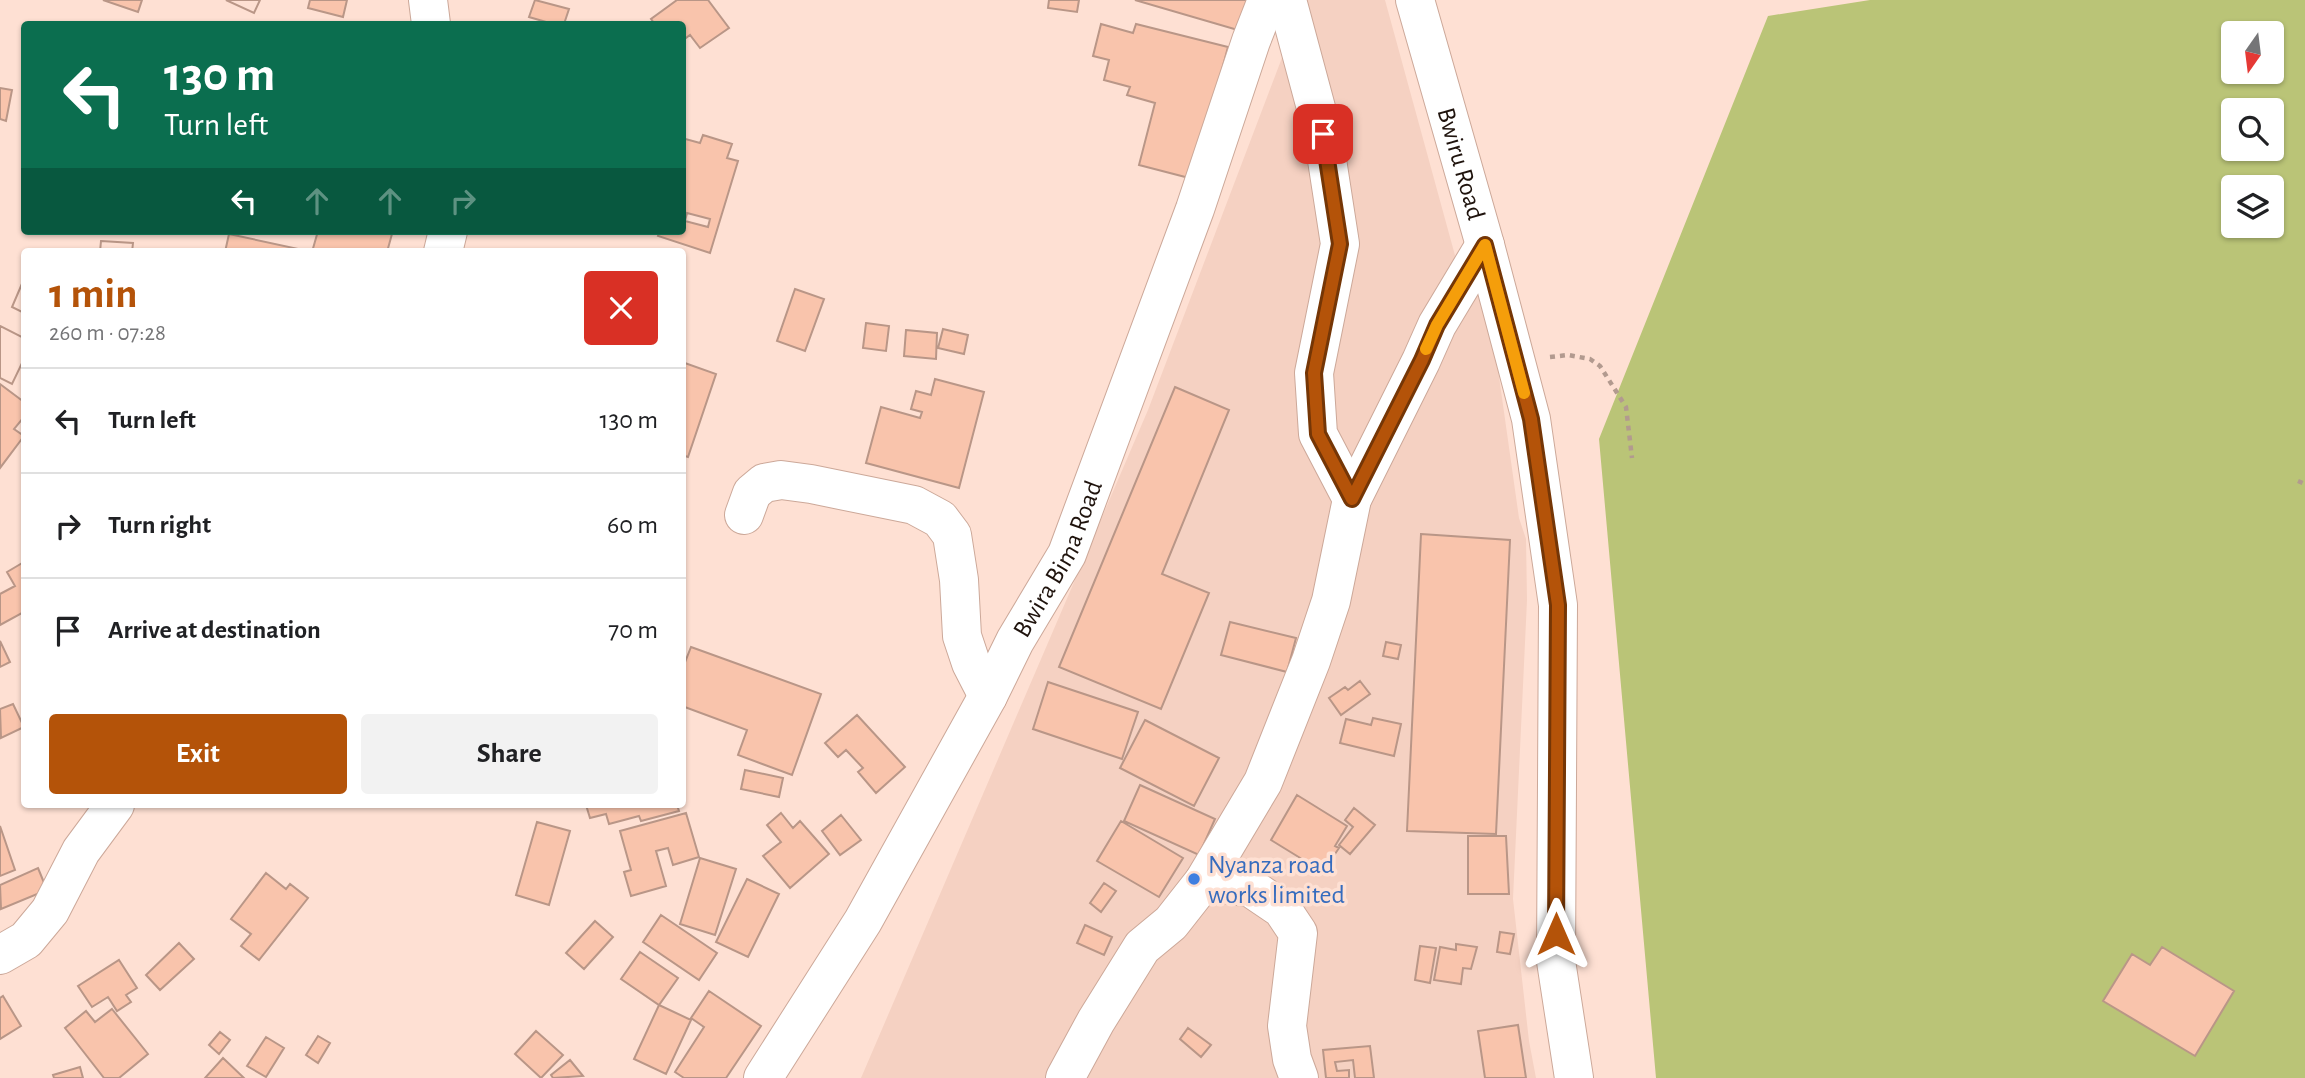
<!DOCTYPE html>
<html lang="en">
<head>
<meta charset="utf-8">
<style>
  :root { --surface:#fff; --page:#f2f2f2; --text:#202124; --muted:#757577; --line:#e0e0e0; --accent:#b45309 }
  body { margin:0; font-family:"Alegreya Sans",sans-serif; background:var(--page); color:var(--text); height:100vh; display:flex; flex-direction:column; font-size:26px; white-space:nowrap }
  * { box-sizing:border-box; margin:0 }
  p { font-size:23px; color:var(--muted) }
  .icon { flex:none; width:38px; height:38px; fill:none; stroke:currentColor; stroke-width:2; stroke-linecap:round; stroke-linejoin:round }
  .map { position:relative; flex:1; overflow:hidden }
  .side { position:absolute; left:21px; top:248px; width:665px; height:560px; display:flex; flex-direction:column; background:var(--surface); border-radius:7px; box-shadow:0 2px 5px #0004 }
  .side>* { flex:none }
  .hud { position:absolute; left:21px; top:21px; width:665px; height:214px; border-radius:7px; box-shadow:0 2px 5px #0004; background:#0b6e4f; color:#fff; overflow:hidden }
  .needle { width:46px; rotate:194deg }
  .controls { position:absolute; left:2221px; top:21px; display:grid; gap:14px }
  .controls a { display:grid; place-items:center; width:63px; height:63px; border-radius:7px; background:var(--surface); box-shadow:0 2px 5px #0004; font-size:35px }
  .pin { position:absolute; display:grid; place-items:center; width:60px; height:60px; color:#fff; margin:-30px; border-radius:14px; box-shadow:0 4px 10px #0006 }
  .me { position:absolute; width:77px; margin:-38px; rotate:0deg; stroke-linejoin:round; filter:drop-shadow(0 0 5px #0008) }
  .turn { display:flex; align-items:center; gap:24px; height:147px; padding:0 28px; font-size:32px }
  .turn .icon { width:91px; height:91px; stroke-width:2.5 }
  .turn b { display:block; font-size:49px; line-height:60px }
  .lanes { display:flex; align-items:center; height:66px; padding:0 28px; background:#0003; justify-content:center; gap:35px; direction:ltr }
  .lanes .off { opacity:.35 }
  .round { display:grid; place-items:center; flex:none; width:74px; height:74px; border-radius:7px; background:var(--page) }
  .overview { display:flex; align-items:center; justify-content:space-between; height:119px; padding:0 28px }
  h1 { font-size:42px; font-weight:700; line-height:52px; color:var(--accent) }
  .action { display:flex; gap:14px; margin-top:auto; padding:14px 28px }
  .action a { flex:1; height:80px; border-radius:7px; background:var(--accent); color:#fff; font-size:28px; font-weight:700; line-height:80px; text-align:center }
  .action a+a { background:var(--page); color:var(--text) }
  ul { padding:0; list-style:none }
  li { display:flex; align-items:center; gap:21px; height:105px; padding:0 28px; border-top:2px solid var(--line) }
  li div { flex:1 }
  li b { display:block; font-size:26px }
  li em { font-style:normal }
  .map>svg:first-child { display:block }
</style>
</head>
<body>
<div class="map">
<svg width="2305" height="1078" viewBox="0 0 2305 1078">
  <rect width="100%" height="100%" fill="#fee0d3"/>
  <path fill="#f5d1c2" d="M1304 0H1385L1459 270 1490 313 1519 518 1526 539 1527 600 1513 899 1529 1041 1536 1078H861L1148 410Z"/>
  <path fill="#bac477" fill-rule="evenodd" d="M1870 0H2305V1078H1656L1599 439 1768 16ZM2233 33H2272V72H2233ZM2233 110H2272V149H2233ZM2233 187H2272V226H2233Z"/>
  <path fill="#f9c4ac" stroke="#b99687" stroke-width="2" fill-rule="evenodd" d="M103 0H142L138 12Z
    M226 0H260L254 13Z
    M226 0H260L254 13Z
    M310 0H347L343 17 308 8Z
    M535 0 569 9 564 24H553L529 17Z
    M677 0H708L729 28 700 48 690 35 682 41V24H655L651 19Z
    M1049 0H1079L1077 12 1048 8Z
    M1135 0H1258L1248 33Z
    M1101 24 1133 33 1136 24 1228 47 1193 179 1139 165 1155 103 1127 95 1130 87 1104 80 1109 60 1093 56Z
    M0 88 12 90 6 121 0 119Z
    M703 135 732 144 727 158 738 161 710 253 658 236 660 231H682V138L700 143ZM687 213 710 219 708 227 685 221Z
    M318 231H383L392 234 387 252H312Z
    M229 234 303 250V252H225Z
    M101 241 133 243 132 252H100Z
    M101 241 133 243 132 252H100Z
    M24 279V313L12 307Z
    M24 279V313L12 307Z
    M795 289 824 299 805 351 777 341Z
    M866 323 889 326 886 351 863 348Z
    M0 326 24 338V359L12 384 0 378Z
    M0 326 24 338V359L12 384 0 378Z
    M943 329 968 335 964 354 938 348Z
    M906 330 937 333 936 359 904 356Z
    M682 362 716 374 688 457 682 455Z
    M935 379 984 392 959 488 866 463 881 407 920 418 922 412 911 409 916 391 931 395Z
    M0 384 24 402V417L14 429 24 436 0 468Z
    M1175 387 1229 410 1162 574 1209 593 1161 709 1059 667Z
    M1421 534 1510 540 1496 834 1407 831Z
    M24 562V612L0 625V594L15 586 7 572Z
    M1230 622 1296 638 1287 672 1221 655Z
    M0 641 10 662 0 667Z
    M1386 642 1401 645 1398 659 1383 656Z
    M691 647 821 694 792 775 738 755 747 730 682 706V670Z
    M1360 681 1370 694 1341 715 1329 698 1345 687 1348 690Z
    M1048 682 1138 712 1122 759 1033 729Z
    M13 704 24 727 1 738 0 709Z
    M857 715 905 767 876 793 858 772 863 768 846 750 838 757 825 743Z
    M1373 718 1401 724 1394 756 1340 743 1346 719 1371 725Z
    M1145 720 1219 758 1194 806 1120 768Z
    M745 770 783 778 779 797 741 789Z
    M1140 785 1215 819 1199 855 1124 821Z
    M1297 795 1347 826 1335 846 1339 848 1323 872 1271 840Z
    M586 805H677L679 811 641 821 639 816 609 824 606 814 590 818Z
    M1354 808 1375 825 1350 854 1339 845 1353 827 1345 820Z
    M686 813 699 857 673 865 668 848 656 851 666 886 631 896 624 872 631 870 620 831Z
    M781 813 793 828 800 821 829 854 790 888 763 856 781 842 767 825Z
    M841 815 861 840 840 855 822 831Z
    M1121 821 1183 858 1159 897 1097 861Z
    M537 822 570 831 549 905 516 895Z
    M0 826 15 870 0 876Z
    M1468 836H1506L1509 894H1468Z
    M700 858 736 869 715 935 680 924Z
    M38 868 47 890 1 909 0 885Z
    M266 873 286 889 290 884 308 898 259 960 241 946 251 934 231 919Z
    M747 879 779 894 748 957 716 942Z
    M1104 883 1116 891 1101 912 1090 903Z
    M661 915 717 953 699 980 643 942Z
    M595 921 613 937 584 969 566 953Z
    M1085 925 1112 937 1104 955 1077 943Z
    M1500 932 1514 934 1510 954 1497 952Z
    M179 943 194 959 160 990 146 975Z
    M1456 944 1477 947 1471 969 1463 968 1461 984 1434 980 1440 947 1456 950Z
    M1420 946 1436 948 1430 983 1415 980Z
    M2162 947 2234 991 2195 1056 2103 1001 2132 954 2150 965Z
    M640 952 678 978 659 1005 621 979Z
    M119 960 137 988 126 995 131 1002 117 1011 108 997 92 1007 78 986Z
    M709 991 761 1026 726 1078H684L675 1072 704 1027 691 1018Z
    M3 996 21 1026 0 1039V998Z
    M659 1005 691 1020 666 1074 634 1059Z
    M112 1009 148 1054 119 1078H104L65 1028 86 1011 95 1022Z
    M1518 1025 1526 1078H1485L1478 1031Z
    M1188 1028 1211 1045 1201 1057 1180 1039Z
    M536 1031 563 1055 541 1078 515 1054Z
    M220 1032 230 1040 219 1054 209 1045Z
    M318 1036 330 1043 318 1063 306 1055Z
    M266 1037 284 1048 266 1077 247 1066Z
    M1370 1046 1374 1078H1355L1353 1060 1335 1062 1337 1071 1349 1070V1078H1326L1323 1050Z
    M223 1058 244 1078H205Z
    M570 1060 583 1076 553 1078 551 1075Z
    M80 1067 83 1078H54L53 1075Z"/>
  <g fill="none" stroke-linecap="round" stroke-linejoin="round">
    <g stroke="#cca899" stroke-width="40">
      <g id="minor">
        <path d="M428 0 431 24"/>
        <path d="M1287 0 1323 134 1340 244 1314 373 1318 434 1352 499"/>
        <path d="M443 252 448 231"/>
        <path d="M744 515 752 493 764 483 781 480 811 484 914 505 940 519 952 535 959 580 962 636 971 663 988 696"/>
        <path d="M1204 881 1251 888 1282 909 1298 933 1287 1026 1292 1059 1299 1078"/>
        <path d="M0 955 26 940 50 911 81 851 115 805"/>
        <path id="s1" d="M763 1078 863 921 988 696 1015 641 1067 554 1195 209 1251 41 1267 0"/>
        <path d="M1065 1078 1096 1021 1142 947 1171 923 1204 881 1263 782 1311 661 1331 601 1352 499 1421 361 1437 325 1485 245"/>
      </g>
    </g>
    <g stroke="#cca899" stroke-width="40">
      <g id="major">
        <path id="s2" d="M1415 0 1485 245 1531 419 1558 605 1556 961 1574 1078"/>
      </g>
    </g>
    <path stroke="#b29a8f" stroke-width="4.5" stroke-dasharray="5 5" stroke-linecap="butt" d="M1550 357 1568 355 1590 359 1600 366 1626 407 1632 458
      M2298 481 2305 484"/>
    <use href="#minor" stroke="#fff" stroke-width="38"/>
    <use href="#major" stroke="#fff" stroke-width="38"/>
  </g>
  <g fill="none" stroke-linecap="round" stroke-linejoin="round">
    <g stroke="#753606" stroke-width="18">
      <path id="route" d="M1323 134 1340 244 1314 373 1318 434 1352 499 1422 360 1437 325 1485 245 1531 419 1558 605 1556 934"/>
    </g>
    <use href="#route" stroke="#b45309" stroke-width="12"/>
    <path stroke="#f59e0b" stroke-width="12" d="M1426 349 1437 325 1485 245 1524 393"/>
  </g>
  <circle fill="#3f7fe0" stroke="#fee0d3" stroke-width="2.5" cx="1194" cy="879" r="7"/>
  <g text-anchor="middle" stroke-width="7" stroke-linejoin="round" paint-order="stroke">
    <g font-size="26" fill="#1f130d" stroke="#fee0d3">
      <text dy="9" stroke="none"><textPath href="#s2" startOffset="170">Bwiru Road</textPath></text>
      <text dy="9" stroke="none"><textPath href="#s1" startOffset="598">Bwira Bima Road</textPath></text>
    </g>
    <g font-size="26" fill="#366cbe" stroke="#fee0d3" text-anchor="start">
      <text x="1208" y="873">Nyanza road<tspan x="1208" dy="30">works limited</tspan></text>
    </g>
  </g>
</svg>
<div class="controls">
<a><svg class="needle" viewBox="-14 -14 28 28"><path d="M0-13l5 13h-10z" fill="#e53935"/><path d="M0 13l5-13h-10z" fill="#757577"/></svg></a>
<a><svg class="icon" aria-label="search" viewBox="0 0 24 24"><circle cx="10" cy="10" r="6"/><path d="M15 15l6 6"/></svg></a>
<a><svg class="icon" aria-label="layers" viewBox="0 0 24 24"><path d="M12 4l9 5-9 5-9-5zM3 14l9 5 9-5"/></svg></a>
</div>
<div class="pin" style="left:1323px;top:134px;background:#d93025"><svg class="icon" aria-label="arrive" viewBox="0 0 24 24"><path d="M6 21V4h12l-3 4 3 4H6"/></svg></div>
<svg class="me" style="left:1556px;top:934px" viewBox="-20 -20 40 40"><path d="M0-17L14 15 0 8-14 15z" fill="#b45309" stroke="#fff" stroke-width="4"/></svg>
<div class="hud">
<div class="turn"><svg class="icon" aria-label="left" viewBox="0 0 24 24"><path d="M17 20v-9H6M10 6l-5 5 5 5"/></svg><div><b>130 m</b>Turn left</div></div>
<div class="lanes"><svg class="icon" aria-label="left" viewBox="0 0 24 24"><path d="M17 20v-9H6M10 6l-5 5 5 5"/></svg><svg class="icon off" aria-label="ahead" viewBox="0 0 24 24"><path d="M12 20V5M6 11l6-6 6 6"/></svg><svg class="icon off" aria-label="ahead" viewBox="0 0 24 24"><path d="M12 20V5M6 11l6-6 6 6"/></svg><svg class="icon off" aria-label="right" viewBox="0 0 24 24"><path d="M7 20v-9h11M14 6l5 5-5 5"/></svg></div>
</div>
<section class="side">
<div class="overview"><div><h1>1 min</h1><p>260 m · 07:28</p></div><a class="round" style="background:#d93025;color:#fff"><svg class="icon" aria-label="close" viewBox="0 0 24 24"><path d="M6 6l12 12M18 6L6 18"/></svg></a></div>
<ul>
<li><svg class="icon" aria-label="left" viewBox="0 0 24 24"><path d="M17 20v-9H6M10 6l-5 5 5 5"/></svg><div><b>Turn left</b></div><em>130 m</em></li>
<li><svg class="icon" aria-label="right" viewBox="0 0 24 24"><path d="M7 20v-9h11M14 6l5 5-5 5"/></svg><div><b>Turn right</b></div><em>60 m</em></li>
<li><svg class="icon" aria-label="arrive" viewBox="0 0 24 24"><path d="M6 21V4h12l-3 4 3 4H6"/></svg><div><b>Arrive at destination</b></div><em>70 m</em></li>
</ul>
<div class="action"><a>Exit</a><a>Share</a></div>
</section>
</div>
</body>
</html>
